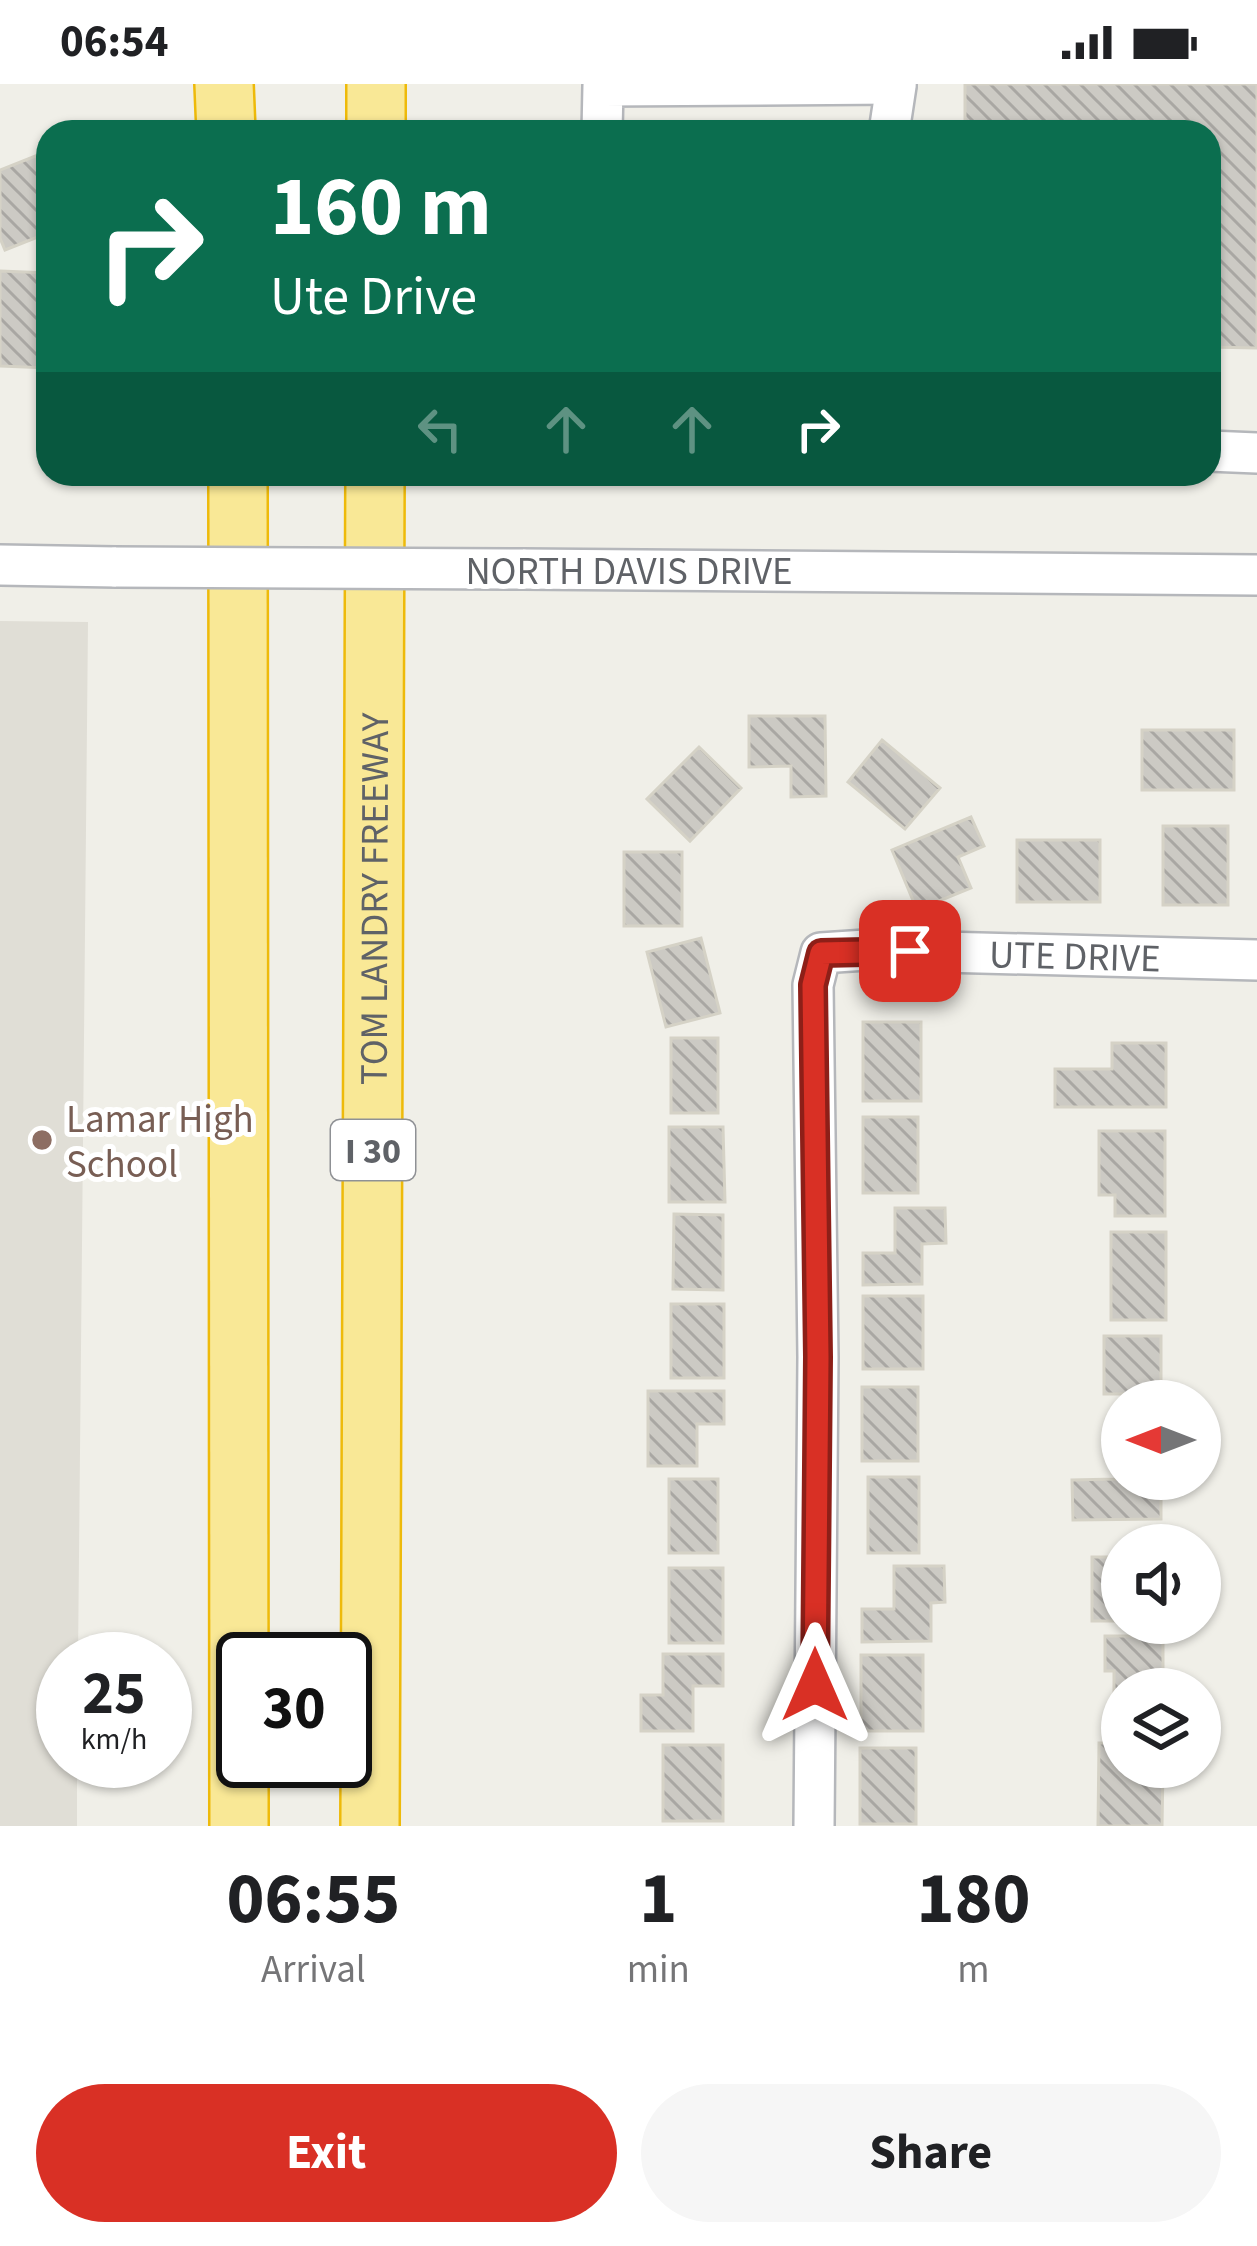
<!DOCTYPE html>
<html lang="en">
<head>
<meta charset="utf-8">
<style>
  :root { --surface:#fff; --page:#f6f6f6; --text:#202124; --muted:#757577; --accent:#d93025 }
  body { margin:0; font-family:"Source Sans 3",sans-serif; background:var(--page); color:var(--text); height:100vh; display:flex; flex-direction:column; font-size:45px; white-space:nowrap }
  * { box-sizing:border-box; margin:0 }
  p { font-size:39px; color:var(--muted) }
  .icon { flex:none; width:66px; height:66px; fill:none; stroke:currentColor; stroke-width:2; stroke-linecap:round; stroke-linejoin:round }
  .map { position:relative; height:1742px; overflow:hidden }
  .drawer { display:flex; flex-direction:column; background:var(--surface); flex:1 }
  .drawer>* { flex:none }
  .guide { position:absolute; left:36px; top:36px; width:1185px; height:366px; border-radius:36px; box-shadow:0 3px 9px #0004; background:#0b6e4f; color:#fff; overflow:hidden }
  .needle { width:78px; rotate:270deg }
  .fabs { position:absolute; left:1101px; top:1296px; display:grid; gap:24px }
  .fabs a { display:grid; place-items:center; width:120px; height:120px; border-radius:50%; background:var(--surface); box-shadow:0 3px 9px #0004; font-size:60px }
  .speed { position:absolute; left:36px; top:1548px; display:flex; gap:24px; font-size:60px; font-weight:700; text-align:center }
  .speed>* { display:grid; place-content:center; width:156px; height:156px; border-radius:50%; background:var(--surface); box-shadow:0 3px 9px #0004; line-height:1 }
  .speed small { font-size:30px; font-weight:400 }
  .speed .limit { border:6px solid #111; border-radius:18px; background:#fff; color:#111 }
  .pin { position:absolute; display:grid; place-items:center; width:102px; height:102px; color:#fff; margin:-51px; border-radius:24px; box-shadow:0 6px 18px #0006 }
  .me { position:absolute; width:132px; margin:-66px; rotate:0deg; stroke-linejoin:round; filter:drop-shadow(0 0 9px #0008) }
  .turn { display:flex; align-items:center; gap:42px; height:252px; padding:0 36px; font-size:54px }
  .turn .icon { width:156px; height:156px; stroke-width:2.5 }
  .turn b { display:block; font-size:84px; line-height:102px }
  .lanes { display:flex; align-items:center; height:114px; padding:0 36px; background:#0003; justify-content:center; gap:60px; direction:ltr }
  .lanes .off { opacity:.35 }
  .eta { display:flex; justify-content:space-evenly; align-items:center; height:204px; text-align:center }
  .eta b { font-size:72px; font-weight:700; line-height:84px }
  .primary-button { display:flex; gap:24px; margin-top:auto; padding:24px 36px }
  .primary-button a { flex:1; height:138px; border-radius:72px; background:var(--accent); color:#fff; font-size:48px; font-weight:700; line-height:138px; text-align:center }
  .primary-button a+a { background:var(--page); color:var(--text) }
  .status { display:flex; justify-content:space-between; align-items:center; height:84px; padding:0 60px; background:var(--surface); direction:ltr }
  .status svg { height:33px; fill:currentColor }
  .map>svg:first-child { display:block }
</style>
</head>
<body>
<div class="status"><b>06:54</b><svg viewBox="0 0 49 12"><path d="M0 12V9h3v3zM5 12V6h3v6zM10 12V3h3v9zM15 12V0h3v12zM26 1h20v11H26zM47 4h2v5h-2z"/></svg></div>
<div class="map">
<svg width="1257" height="1742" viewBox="0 0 1257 1742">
  <defs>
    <pattern id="building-back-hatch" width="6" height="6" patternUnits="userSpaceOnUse" patternTransform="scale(3)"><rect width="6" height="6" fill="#cccac4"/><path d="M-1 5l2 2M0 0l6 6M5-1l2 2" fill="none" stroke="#a9a7a3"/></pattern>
  </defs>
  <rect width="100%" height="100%" fill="#f0efe8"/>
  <path fill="#e0ded6" d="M0 537 88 538 78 1575H63V1677H77V1742H0Z"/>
  <path fill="url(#building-back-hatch)" stroke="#d5d2c6" stroke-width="3" d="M965 0H1257V264L1209 263V48H965Z
    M38 71 48 96V149L5 166 0 154V86Z
    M0 187 48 189V284L0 282Z
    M749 632H825L826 712 791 713V682L749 683Z
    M1142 646H1234V706H1142Z
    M882 656 940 704 905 745 848 698Z
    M699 663 741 704 690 757 647 715Z
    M971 733 984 762 958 773 971 804 917 826 892 766Z
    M1163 742H1228V821H1163Z
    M1017 756H1100V818H1017Z
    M624 768H682V842H624Z
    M701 854 720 929 666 943 647 868Z
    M863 938H921V1017H863Z
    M671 954H718V1029H671Z
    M1112 959H1166V1023H1055V985H1112Z
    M863 1033H918V1109H863Z
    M669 1043H723L725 1118H669Z
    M1099 1047H1165V1132H1115V1111H1099Z
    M895 1124H945L946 1159 922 1160V1200L863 1201V1169H895Z
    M674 1130 723 1131V1206L673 1205Z
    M1111 1148H1166V1236H1111Z
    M863 1212H923V1285H863Z
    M671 1220H724V1294H671Z
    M1104 1252H1161V1310H1104Z
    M862 1303H918V1377H862Z
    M648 1307H724V1340H697V1382H648Z
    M1116 1369H1122V1395H1161V1435L1073 1436 1072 1396 1116 1395Z
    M868 1393H919V1469H868Z
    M669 1395H718V1469H669Z
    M1092 1473H1122V1537H1092Z
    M894 1482H944L945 1518 931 1519V1557L862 1558V1525H894Z
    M669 1484H723V1559H669Z
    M1105 1552H1163V1605H1122V1639H1114V1587H1105Z
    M663 1570H723V1602H693V1647H641V1611H663Z
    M861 1571H923V1647H861Z
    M1099 1659H1122V1683H1163L1162 1742H1098Z
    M663 1661H723V1737H663Z
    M860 1664H916V1740H860Z"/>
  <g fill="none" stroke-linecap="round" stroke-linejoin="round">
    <g stroke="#b5b7bb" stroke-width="44">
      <g id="minor">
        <path d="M602 48 603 2 896 0"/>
        <path d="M889 48 896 2"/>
        <path d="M1209 367 1257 369"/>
        <path d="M0 481 116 483"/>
        <path d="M523 485 1257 491"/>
        <path id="s1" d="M814 1742 818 1273 813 901 821 869 866 866 1257 876"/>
      </g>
    </g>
    <g stroke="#eeba0a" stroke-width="62">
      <g id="highway">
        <path d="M224 0 226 48"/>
        <path d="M376 48V0"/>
        <path d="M238 390 239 1742"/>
        <path id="s2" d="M370 1742 375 390"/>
      </g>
    </g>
    <use href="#minor" stroke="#fff" stroke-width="39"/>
    <use href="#highway" stroke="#f9e896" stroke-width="57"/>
    <g stroke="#b5b7bb" stroke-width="44" stroke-linecap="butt">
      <path id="minor-bridge" d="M116 483 523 485"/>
    </g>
    <use href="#minor-bridge" stroke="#fff" stroke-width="39"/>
  </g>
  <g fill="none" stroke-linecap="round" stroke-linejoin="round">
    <g stroke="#8d1f18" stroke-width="30">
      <path id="route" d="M815 1601 818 1273 813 901 821 869 910 867"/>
    </g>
    <use href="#route" stroke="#d93025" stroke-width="21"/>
  </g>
  <circle fill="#8d6e63" stroke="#fff" stroke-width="4.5" cx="42" cy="1056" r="12"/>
  <g text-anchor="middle" stroke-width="10" stroke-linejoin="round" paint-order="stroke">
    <rect fill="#fff" stroke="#8f9195" stroke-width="3" x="331" y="1036" width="84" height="60" rx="9"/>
    <g font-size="36" font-weight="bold" fill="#5f6267">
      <text x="373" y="1079">I 30</text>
    </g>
    <g font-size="39" fill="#5f6267" stroke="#fff">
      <text x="629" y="500">NORTH DAVIS DRIVE</text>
      <text dy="14" stroke="none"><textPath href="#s2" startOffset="927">TOM LANDRY FREEWAY</textPath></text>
      <text dy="14" stroke="none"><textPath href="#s1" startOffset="1128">UTE DRIVE</textPath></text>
    </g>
    <g font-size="39" fill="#785e54" stroke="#fff" text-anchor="start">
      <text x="66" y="1048">Lamar High<tspan x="66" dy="45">School</tspan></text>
    </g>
  </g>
</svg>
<div class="fabs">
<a><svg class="needle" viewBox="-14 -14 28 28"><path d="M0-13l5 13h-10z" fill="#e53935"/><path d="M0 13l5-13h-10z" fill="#757577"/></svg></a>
<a><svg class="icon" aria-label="sound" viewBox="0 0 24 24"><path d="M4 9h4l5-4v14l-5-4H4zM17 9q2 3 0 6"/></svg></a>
<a><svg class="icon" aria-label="layers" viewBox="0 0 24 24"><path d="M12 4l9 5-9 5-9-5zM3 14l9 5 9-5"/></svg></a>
</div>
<div class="speed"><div>25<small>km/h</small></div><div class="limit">30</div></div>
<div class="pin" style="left:910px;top:867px;background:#d93025"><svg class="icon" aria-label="arrive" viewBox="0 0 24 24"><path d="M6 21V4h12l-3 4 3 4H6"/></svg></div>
<svg class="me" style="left:815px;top:1601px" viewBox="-20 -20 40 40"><path d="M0-17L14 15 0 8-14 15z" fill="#d93025" stroke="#fff" stroke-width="4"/></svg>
<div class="guide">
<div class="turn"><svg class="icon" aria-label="right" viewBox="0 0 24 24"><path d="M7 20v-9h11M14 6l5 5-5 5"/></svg><div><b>160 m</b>Ute Drive</div></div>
<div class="lanes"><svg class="icon off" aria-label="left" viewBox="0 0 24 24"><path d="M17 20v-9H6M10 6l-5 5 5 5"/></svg><svg class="icon off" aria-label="ahead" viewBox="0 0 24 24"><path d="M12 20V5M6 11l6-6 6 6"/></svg><svg class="icon off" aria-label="ahead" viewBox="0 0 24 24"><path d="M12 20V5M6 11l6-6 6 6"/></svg><svg class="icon" aria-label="right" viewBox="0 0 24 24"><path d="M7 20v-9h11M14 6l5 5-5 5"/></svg></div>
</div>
</div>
<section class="drawer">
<div class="eta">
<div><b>06:55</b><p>Arrival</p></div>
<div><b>1</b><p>min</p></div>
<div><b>180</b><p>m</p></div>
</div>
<div class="primary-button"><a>Exit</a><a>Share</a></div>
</section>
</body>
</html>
